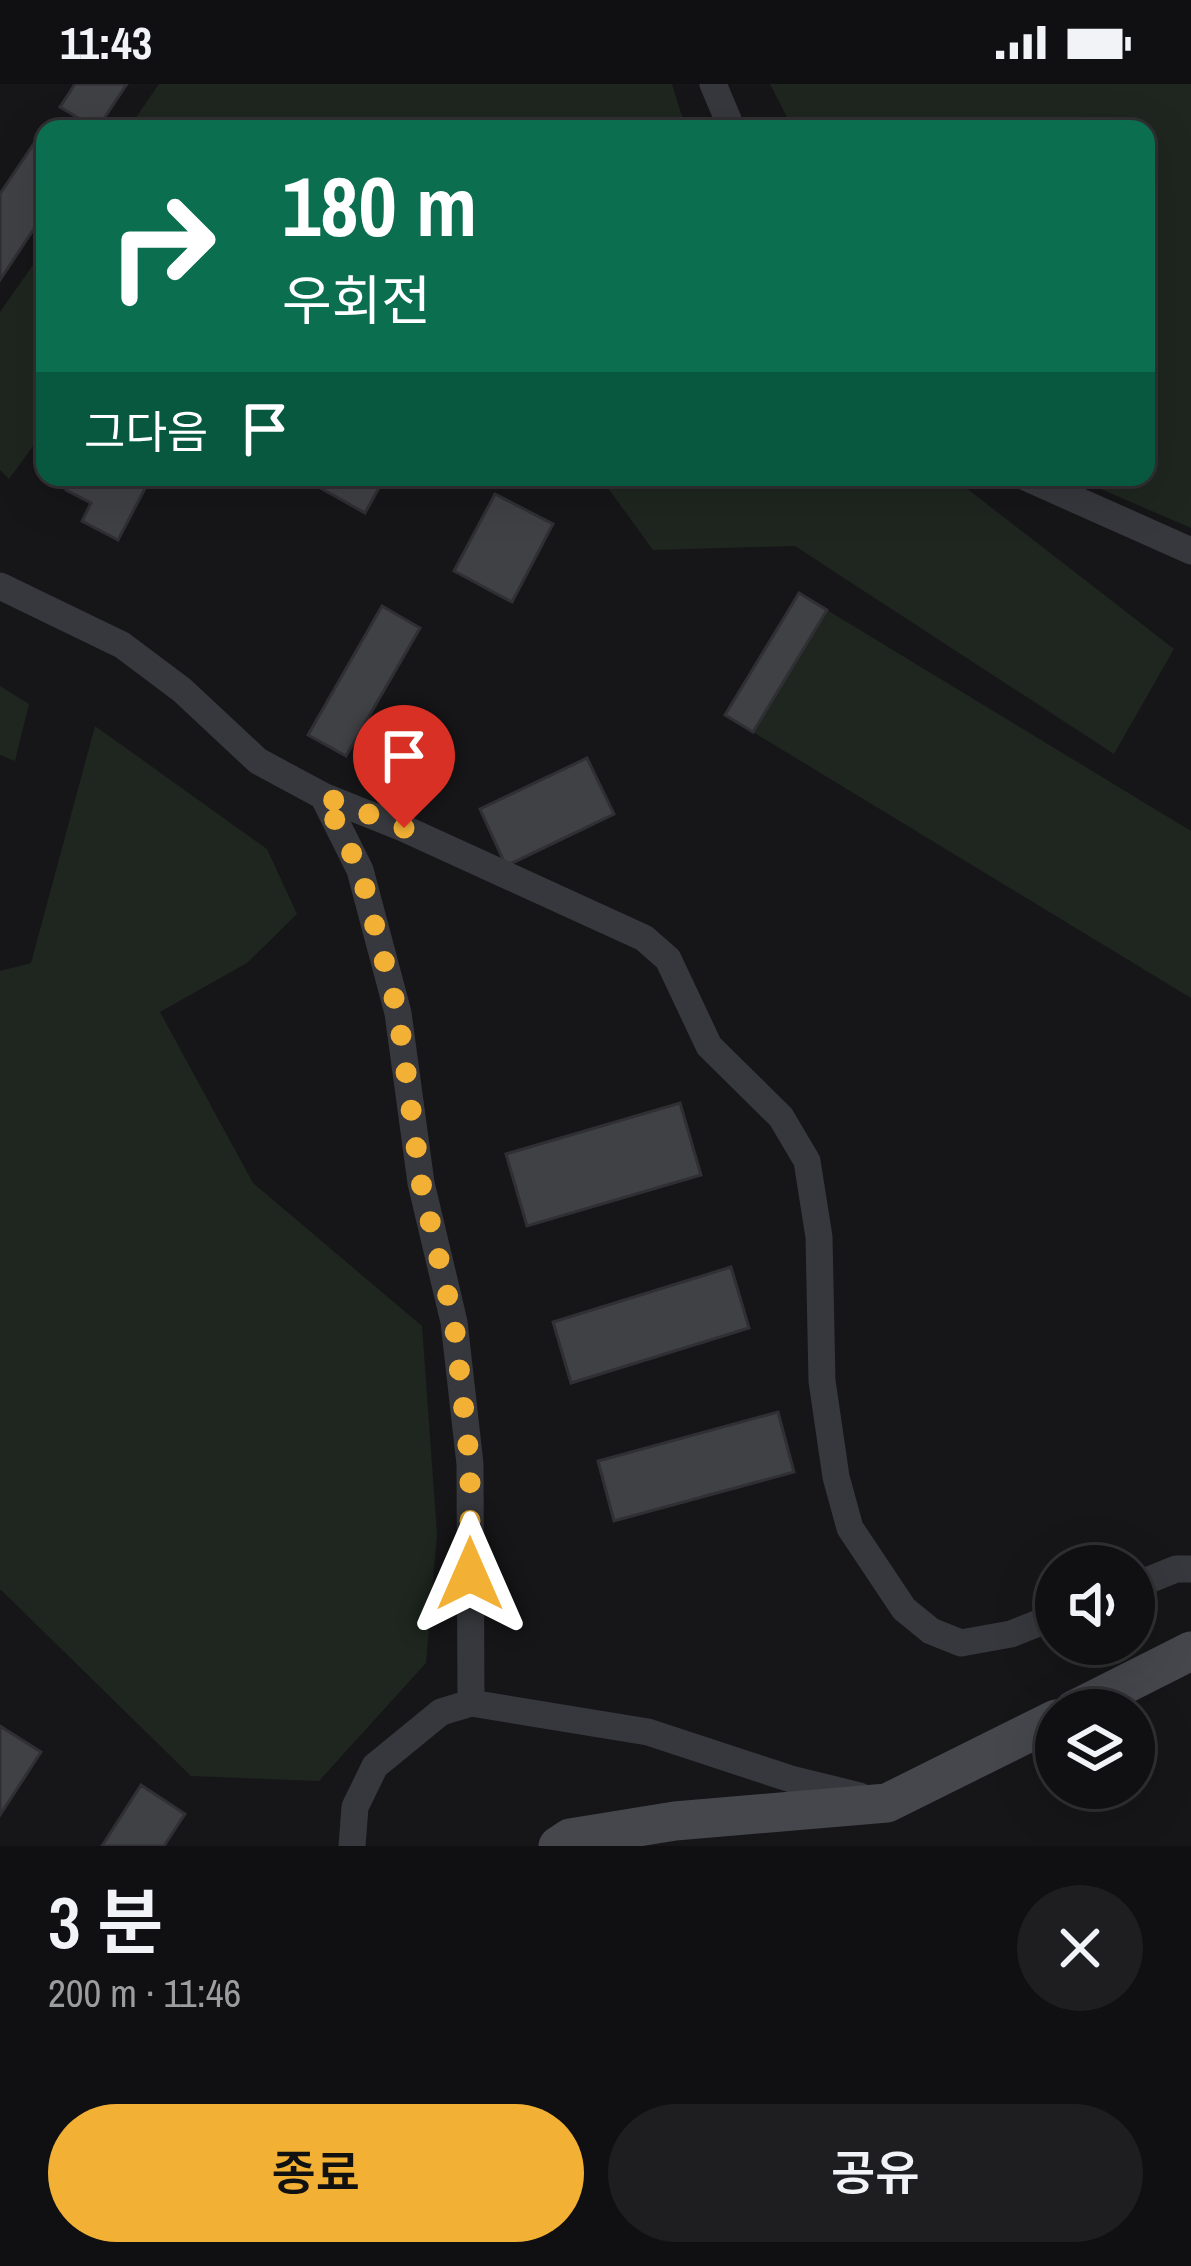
<!DOCTYPE html>
<html lang="ko">
<head>
<meta charset="utf-8">
<style>
  :root { --surface:#101012; --page:#1e1e20; --text:#f1f3f6; --muted:#9c9d9f; --line:#303032; --accent:#f2b134 }
  body { margin:0; font-family:"Archivo Narrow","Noto Sans KR",sans-serif; background:var(--page); color:var(--text); height:100vh; display:flex; flex-direction:column; font-size:45px; white-space:nowrap }
  * { box-sizing:border-box; margin:0 }
  p { font-size:39px; color:var(--muted) }
  .icon { flex:none; width:66px; height:66px; fill:none; stroke:currentColor; stroke-width:2; stroke-linecap:round; stroke-linejoin:round }
  .map { position:relative; height:1762px; overflow:hidden }
  .details { display:flex; flex-direction:column; background:var(--surface); flex:1 }
  .details>* { flex:none }
  .banner { position:absolute; left:36px; top:36px; width:1119px; height:366px; border-radius:24px; box-shadow:0 12px 48px #0002,0 0 0 3px var(--line); background:#0b6e4f; color:#fff; overflow:hidden }
  .controls { position:absolute; left:1035px; top:1461px; display:grid; gap:24px }
  .controls a { display:grid; place-items:center; width:120px; height:120px; border-radius:50%; background:var(--surface); box-shadow:0 12px 48px #0002,0 0 0 3px var(--line); font-size:60px }
  .pin { position:absolute; display:grid; place-items:center; width:102px; height:102px; color:#fff; margin:-123px -51px; border-radius:50% 50% 50% 0; rotate:-45deg; box-shadow:0 0 12px #0007 }
  .pin .icon { rotate:45deg }
  .me { position:absolute; width:132px; margin:-66px; rotate:0deg; stroke-linejoin:round; filter:drop-shadow(0 0 9px #0008) }
  .turn { display:flex; align-items:center; gap:42px; height:252px; padding:0 48px; font-size:54px }
  .turn .icon { width:156px; height:156px; stroke-width:2.5 }
  .turn b { display:block; font-size:84px; line-height:102px }
  .then { display:flex; align-items:center; height:114px; padding:0 48px; background:#0003; gap:24px; font-size:45px }
  .round { display:grid; place-items:center; flex:none; width:126px; height:126px; border-radius:63px; background:var(--page) }
  .head { display:flex; align-items:center; justify-content:space-between; height:204px; padding:0 48px }
  h1 { font-size:72px; font-weight:600; line-height:90px }
  .action { display:flex; gap:24px; margin-top:auto; padding:24px 48px }
  .action a { flex:1; height:138px; border-radius:72px; background:var(--accent); color:#111; font-size:48px; font-weight:600; line-height:138px; text-align:center }
  .action a+a { background:var(--page); color:var(--text) }
  .status { display:flex; justify-content:space-between; align-items:center; height:84px; padding:0 60px; background:var(--surface); direction:ltr }
  .status svg { height:33px; fill:currentColor }
  .map>svg:first-child { display:block }
</style>
</head>
<body>
<div class="status"><b>11:43</b><svg viewBox="0 0 49 12"><path d="M0 12V9h3v3zM5 12V6h3v6zM10 12V3h3v9zM15 12V0h3v12zM26 1h20v11H26zM47 4h2v5h-2z"/></svg></div>
<div class="map">
<svg width="1191" height="1762" viewBox="0 0 1191 1762">
  <rect width="100%" height="100%" fill="#161618"/>
  <path fill="#1e261f" d="M159 0H672L686 45H128Z
    M770 0H1191V444L1073 393H1146V45H793Z
    M45 164V346L9 395 0 386V228Z
    M600 393H952L1174 565 1114 670 795 462 653 466Z
    M827 526 1191 747V914L753 648Z
    M0 602 29 620 15 677 0 671Z
    M95 642 267 765 297 830 247 879 160 928 253 1099 422 1242 437 1450 426 1579 319 1697 191 1692 0 1505V887L31 879Z"/>
  <path fill="#404145" stroke="#303034" stroke-width="3" d="M75 0H127L97 45 60 23Z
    M47 40 54 45H45V128L0 196V110Z
    M73 393H151L118 456 82 437 91 419 66 406Z
    M301 393H385L365 429Z
    M495 410 553 440 512 518 454 487Z
    M799 509 827 526 753 648 725 631Z
    M382 522 420 544 346 672 308 651Z
    M587 674 614 730 506 782 480 725Z
    M680 1019 701 1091 527 1142 506 1070Z
    M731 1183 749 1244 571 1299 553 1238Z
    M778 1328 794 1388 614 1437 598 1377Z
    M0 1642 41 1668 0 1731Z
    M141 1701 185 1730 164 1762H102Z"/>
  <g fill="none" stroke-linecap="round" stroke-linejoin="round">
    <path stroke="#37383d" stroke-width="27" d="M713 0 732 45
      M1025 393 1191 467
      M0 502 122 561 182 606 258 677 323 712 360 786 398 929 421 1099 454 1238 470 1380 471 1619
      M323 712 403 744 644 854 668 875 709 962 781 1033 807 1077 819 1153 822 1297 836 1393 850 1444 904 1525 931 1547 961 1559 1011 1550 1056 1532
      M1134 1502 1176 1485H1191
      M352 1762 355 1723 375 1682 441 1628 471 1619 648 1648 791 1695 860 1712"/>
    <path stroke="#45474d" stroke-width="39" d="M1074 1626 1191 1567
      M558 1762 570 1754 675 1737 887 1719 1056 1635"/>
  </g>
  <g fill="none" stroke-linecap="round" stroke-linejoin="round">
    <path stroke="#f2b134" stroke-width="21" stroke-dasharray="0 37.8" d="M404 744 323 712 360 786 398 929 421 1099 454 1238 470 1380V1490"/>
  </g>
</svg>
<div class="controls">
<a><svg class="icon" aria-label="sound" viewBox="0 0 24 24"><path d="M4 9h4l5-4v14l-5-4H4zM17 9q2 3 0 6"/></svg></a>
<a><svg class="icon" aria-label="layers" viewBox="0 0 24 24"><path d="M12 4l9 5-9 5-9-5zM3 14l9 5 9-5"/></svg></a>
</div>
<div class="pin" style="left:404px;top:744px;background:#d93025"><svg class="icon" aria-label="arrive" viewBox="0 0 24 24"><path d="M6 21V4h12l-3 4 3 4H6"/></svg></div>
<svg class="me" style="left:470px;top:1490px" viewBox="-20 -20 40 40"><path d="M0-17L14 15 0 8-14 15z" fill="#f2b134" stroke="#fff" stroke-width="4"/></svg>
<div class="banner">
<div class="turn"><svg class="icon" aria-label="right" viewBox="0 0 24 24"><path d="M7 20v-9h11M14 6l5 5-5 5"/></svg><div><b>180 m</b>우회전</div></div>
<div class="then">그다음<svg class="icon" aria-label="arrive" viewBox="0 0 24 24"><path d="M6 21V4h12l-3 4 3 4H6"/></svg></div>
</div>
</div>
<section class="details">
<div class="head"><div><h1>3 분</h1><p>200 m · 11:46</p></div><a class="round"><svg class="icon" aria-label="close" viewBox="0 0 24 24"><path d="M6 6l12 12M18 6L6 18"/></svg></a></div>
<div class="action"><a>종료</a><a>공유</a></div>
</section>
</body>
</html>
